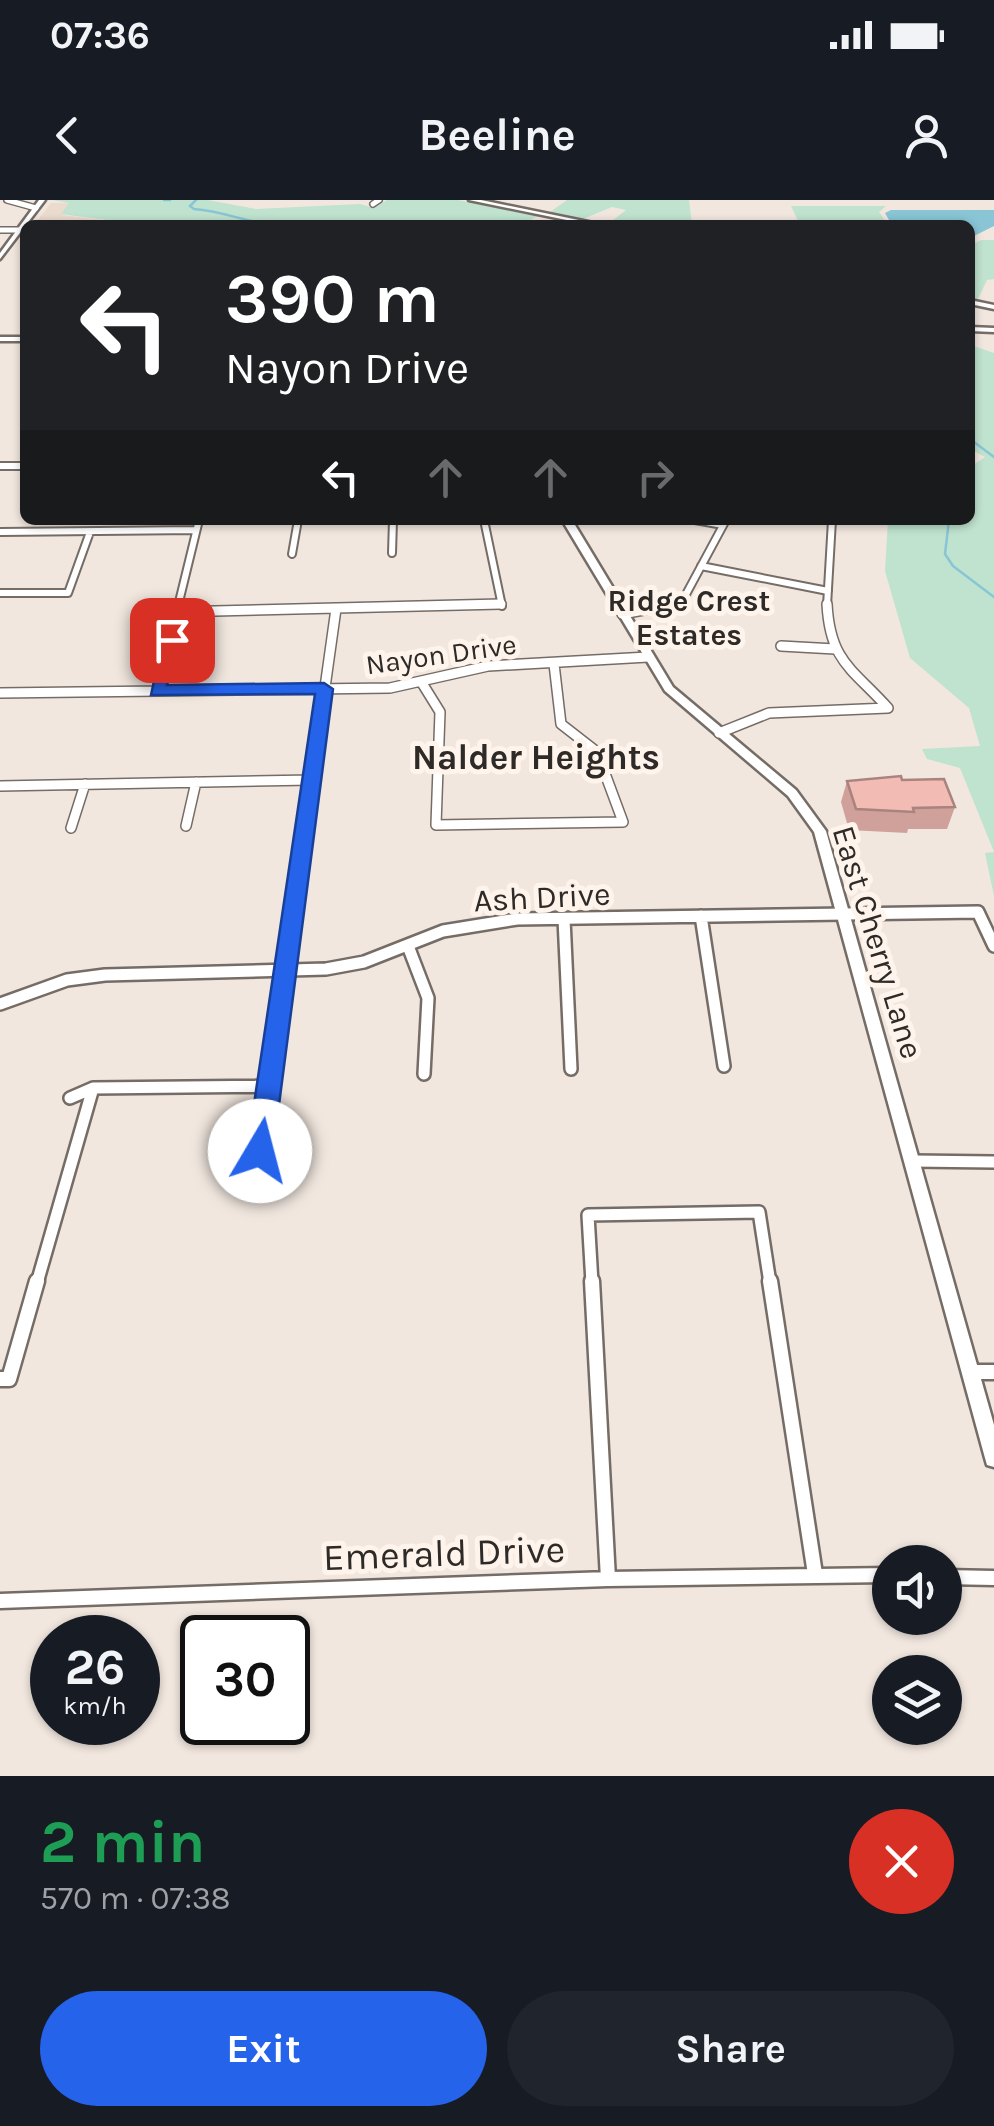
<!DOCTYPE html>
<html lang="en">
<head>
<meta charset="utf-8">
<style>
  :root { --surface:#171b24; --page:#20242c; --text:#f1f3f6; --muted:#9ea1a6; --accent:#2563eb }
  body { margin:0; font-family:Karla,sans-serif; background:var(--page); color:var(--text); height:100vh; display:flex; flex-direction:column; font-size:38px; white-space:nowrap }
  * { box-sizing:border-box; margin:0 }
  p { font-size:32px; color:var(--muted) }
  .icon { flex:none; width:55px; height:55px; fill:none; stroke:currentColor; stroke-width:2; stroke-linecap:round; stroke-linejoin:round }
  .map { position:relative; height:1576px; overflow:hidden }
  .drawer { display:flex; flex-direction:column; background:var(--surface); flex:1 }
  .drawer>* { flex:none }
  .banner { position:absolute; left:20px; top:20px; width:955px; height:305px; border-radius:15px; box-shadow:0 2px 8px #0004; background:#202124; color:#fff; overflow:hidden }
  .buttons { position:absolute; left:872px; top:1345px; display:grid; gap:20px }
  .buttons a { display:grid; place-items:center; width:90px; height:90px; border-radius:50%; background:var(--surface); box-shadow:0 2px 8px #0004; font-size:50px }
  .speed { position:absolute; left:30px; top:1415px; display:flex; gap:20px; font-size:50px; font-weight:700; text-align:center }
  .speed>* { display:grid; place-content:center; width:130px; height:130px; border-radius:50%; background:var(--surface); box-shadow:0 2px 8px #0004; line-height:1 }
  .speed small { font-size:25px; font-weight:400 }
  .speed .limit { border:5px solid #111; border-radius:15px; background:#fff; color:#111 }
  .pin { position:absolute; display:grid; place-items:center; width:85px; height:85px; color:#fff; margin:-42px; border-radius:20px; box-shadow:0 5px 15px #0006 }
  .me { position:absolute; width:110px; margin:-55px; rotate:8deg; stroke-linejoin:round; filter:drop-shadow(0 0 8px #0008) }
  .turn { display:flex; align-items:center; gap:35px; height:210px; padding:0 40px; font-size:45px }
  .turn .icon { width:130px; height:130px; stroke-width:2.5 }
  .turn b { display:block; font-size:70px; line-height:85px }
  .lanes { display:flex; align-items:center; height:95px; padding:0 40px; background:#0003; justify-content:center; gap:50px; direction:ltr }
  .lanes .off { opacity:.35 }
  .round { display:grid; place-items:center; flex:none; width:105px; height:105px; border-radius:52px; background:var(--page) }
  .overview { display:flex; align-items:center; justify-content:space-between; height:170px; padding:0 40px }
  h1 { font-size:60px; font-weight:700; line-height:75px; color:#1e9e55 }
  .button { display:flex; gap:20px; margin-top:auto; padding:20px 40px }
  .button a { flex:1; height:115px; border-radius:60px; background:var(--accent); color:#fff; font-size:40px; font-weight:700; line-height:115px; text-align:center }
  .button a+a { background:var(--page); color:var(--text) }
  .status { display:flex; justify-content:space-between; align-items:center; height:70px; padding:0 50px; background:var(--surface); direction:ltr }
  .status svg { height:28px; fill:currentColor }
  header { display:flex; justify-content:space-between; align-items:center; height:130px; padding:0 40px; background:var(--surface); font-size:45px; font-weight:700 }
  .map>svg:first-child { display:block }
</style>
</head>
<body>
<div class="status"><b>07:36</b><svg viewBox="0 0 49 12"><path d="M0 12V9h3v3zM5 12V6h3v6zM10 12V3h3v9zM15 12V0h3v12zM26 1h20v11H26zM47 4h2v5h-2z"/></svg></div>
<header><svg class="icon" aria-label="back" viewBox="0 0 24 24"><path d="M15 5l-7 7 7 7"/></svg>Beeline<svg class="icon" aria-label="person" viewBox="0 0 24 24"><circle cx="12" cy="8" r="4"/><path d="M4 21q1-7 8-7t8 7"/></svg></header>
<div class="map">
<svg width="994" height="1576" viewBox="0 0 994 1576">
  <rect width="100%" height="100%" fill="#f1e7df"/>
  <path fill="#ebdace" d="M51 3H70L62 15 144 25H34Z"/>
  <path fill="#bfe3cf" d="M53 0H208L256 9 360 4 374 8 387 0H458L538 16 522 25H144L61 14 69 3Z
    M567 0H689L692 25 608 24 626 10 612 7 583 19 550 12Z
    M791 6H886L879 12 888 25H800Z
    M981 40H994V79L987 80 977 101 970 99V46Z
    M977 147 994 153V696L985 653 994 652 960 568 927 559 922 549 980 546 969 508 910 458 885 371 888 320H970V267L985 257 970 249V148Z"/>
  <path fill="#89c5d4" d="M891 10H994V26L970 38V25H892L885 13Z"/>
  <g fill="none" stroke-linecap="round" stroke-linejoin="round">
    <path stroke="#89c5d4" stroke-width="2.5" d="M164 0H170
      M196 0 190 6 194 9C223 11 245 22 274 25
      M970 239 994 257
      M949 320 945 354 953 366 994 397"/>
    <g stroke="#756c66" stroke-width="8">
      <path id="street-far4" d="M7 0 36 8
        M373 4 379 0
        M0 30H20"/>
    </g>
    <g stroke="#756c66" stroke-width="10">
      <path id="street-far3" d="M0 266H25
        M484 320 502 406
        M695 320 723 325
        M0 332 196 330
        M392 353 393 320
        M292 354 298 320
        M701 366 828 391
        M0 393H68L90 332
        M178 406 199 320
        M667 406 684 398 726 320
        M827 406 832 320"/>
    </g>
    <g stroke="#756c66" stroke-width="12">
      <path id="street-far2" d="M827 404C830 462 853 469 888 508
        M174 412 501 404
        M622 414 676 404
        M781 446 835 449
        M422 483 440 512 436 625 623 622 597 552 561 524 554 464
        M157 491 178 404
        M0 493 390 488 488 466 648 457
        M719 533 769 513 888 508
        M0 586 312 580
        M186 626 196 582
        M71 628 85 584
        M295 701 336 409"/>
    </g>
    <g stroke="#756c66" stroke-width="16">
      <path id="street-far1" d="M701 716 724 866
        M564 719 571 869
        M408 746 428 798 424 874
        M0 804 67 780 105 775 326 769 364 762 443 731 517 719 978 712 994 746
        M70 898 93 888 269 886
        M260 951 295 699
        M913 961 994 962
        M37 1083 93 888
        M592 1083 588 1015 759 1012 770 1083"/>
    </g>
    <g stroke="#756c66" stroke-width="19">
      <path id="street" d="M592 1081 608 1379
        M770 1081 815 1374
        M971 1172H994
        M0 1179H9L37 1081
        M945 1377 994 1378
        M0 1401 608 1379 890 1375"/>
    </g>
    <g stroke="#756c66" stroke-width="5">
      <path id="secondary" d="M39 0H45L0 59V53Z
        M469 0H481L603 25H591Z
        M970 100 994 105V109L970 104Z
        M970 127 994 128V132L970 131Z
        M0 137H25V141H0Z
        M562 320H572L673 487 796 590 826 631 994 1225V1267L987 1265 985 1258 814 632 788 596 665 491Z"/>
    </g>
    <use href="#street-far4" stroke="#fff" stroke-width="5"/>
    <use href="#street-far3" stroke="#fff" stroke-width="6"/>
    <use href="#street-far2" stroke="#fff" stroke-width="9"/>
    <use href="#street-far1" stroke="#fff" stroke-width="11"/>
    <use href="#street" stroke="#fff" stroke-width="14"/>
    <use href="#secondary" fill="#fff" fill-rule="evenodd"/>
  </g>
  <path fill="#d0a19b" d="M902 580 955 607 947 629H908L907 633 849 630 841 602 847 581Z"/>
  <path fill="#f2bbb4" stroke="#a9837e" stroke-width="2.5" d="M901 576 902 580 944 579 955 607 913 608 914 612 856 609 847 581Z"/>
  <path fill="#2563eb" stroke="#184099" stroke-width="2.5" d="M172 435 180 440 167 485 324 483 333 489 273 951 260 962 247 951 315 494 151 495 163 440Z"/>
  <g text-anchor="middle" stroke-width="10" stroke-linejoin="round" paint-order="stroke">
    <g font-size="28" fill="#2e2a27" stroke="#fef4ec">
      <text transform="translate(441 454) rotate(-8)" y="10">Nayon Drive</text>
    </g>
    <g font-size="30" font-weight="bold" fill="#2e2a27" stroke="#fef4ec">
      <text x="689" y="411">Ridge Crest<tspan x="689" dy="34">Estates</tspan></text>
    </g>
    <g font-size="32" fill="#2e2a27" stroke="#fef4ec">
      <text transform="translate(542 697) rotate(-3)" y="11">Ash Drive</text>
      <text transform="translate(878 742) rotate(73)" y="11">East Cherry Lane</text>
    </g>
    <g font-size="35" font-weight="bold" fill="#2e2a27" stroke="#fef4ec">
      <text x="536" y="569">Nalder Heights</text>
    </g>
    <g font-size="38" fill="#2e2a27" stroke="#fef4ec">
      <text transform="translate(444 1353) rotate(-2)" y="13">Emerald Drive</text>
    </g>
  </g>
</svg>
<div class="buttons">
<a><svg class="icon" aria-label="sound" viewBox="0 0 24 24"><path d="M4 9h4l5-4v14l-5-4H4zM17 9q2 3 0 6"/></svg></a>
<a><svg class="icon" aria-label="layers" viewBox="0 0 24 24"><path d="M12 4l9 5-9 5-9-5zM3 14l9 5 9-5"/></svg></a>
</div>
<div class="speed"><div>26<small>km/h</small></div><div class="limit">30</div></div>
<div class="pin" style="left:172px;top:440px;background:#d93025"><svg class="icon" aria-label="arrive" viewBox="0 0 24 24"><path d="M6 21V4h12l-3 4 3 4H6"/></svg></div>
<svg class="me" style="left:260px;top:951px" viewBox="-20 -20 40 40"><circle r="19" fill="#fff"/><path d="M0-13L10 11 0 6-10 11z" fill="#2563eb"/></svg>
<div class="banner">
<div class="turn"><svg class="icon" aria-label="left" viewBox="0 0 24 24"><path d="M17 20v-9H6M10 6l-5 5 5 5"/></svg><div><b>390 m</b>Nayon Drive</div></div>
<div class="lanes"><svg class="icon" aria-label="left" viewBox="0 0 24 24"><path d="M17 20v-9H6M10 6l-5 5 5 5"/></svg><svg class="icon off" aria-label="ahead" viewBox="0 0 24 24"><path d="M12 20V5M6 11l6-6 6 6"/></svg><svg class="icon off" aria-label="ahead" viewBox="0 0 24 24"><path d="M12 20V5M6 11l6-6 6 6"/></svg><svg class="icon off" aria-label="right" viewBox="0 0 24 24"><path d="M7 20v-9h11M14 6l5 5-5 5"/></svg></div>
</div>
</div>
<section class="drawer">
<div class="overview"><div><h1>2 min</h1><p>570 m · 07:38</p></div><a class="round" style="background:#d93025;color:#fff"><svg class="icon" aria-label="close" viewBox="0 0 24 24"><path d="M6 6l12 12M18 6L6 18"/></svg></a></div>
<div class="button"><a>Exit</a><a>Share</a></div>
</section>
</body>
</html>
